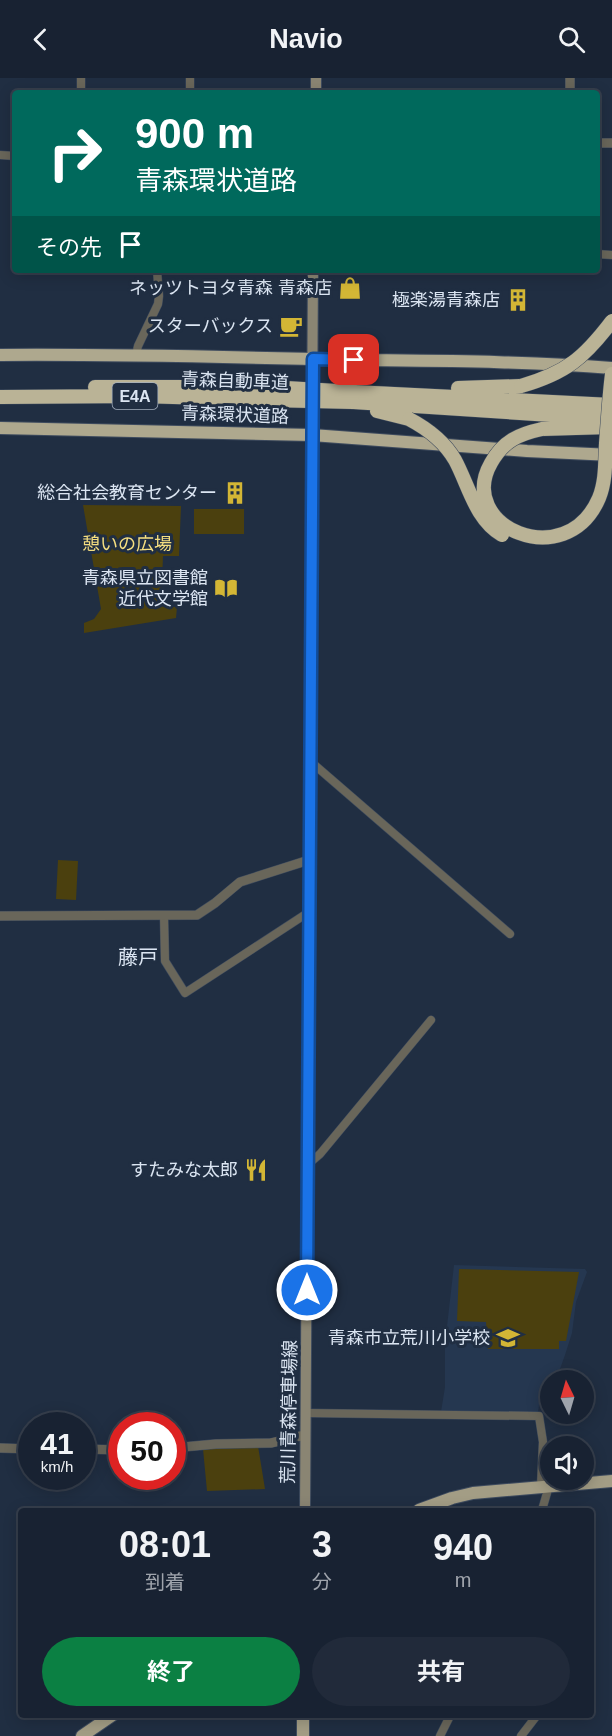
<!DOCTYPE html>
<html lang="ja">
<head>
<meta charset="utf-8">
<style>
  :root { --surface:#182232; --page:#212a3a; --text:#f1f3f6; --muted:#9fa4ac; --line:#363f4d; --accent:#0b8043 }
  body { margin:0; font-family:Arial,"Noto Sans JP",sans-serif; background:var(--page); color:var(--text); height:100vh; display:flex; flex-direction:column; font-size:22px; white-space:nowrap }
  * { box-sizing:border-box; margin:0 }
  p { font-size:20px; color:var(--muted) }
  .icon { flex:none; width:33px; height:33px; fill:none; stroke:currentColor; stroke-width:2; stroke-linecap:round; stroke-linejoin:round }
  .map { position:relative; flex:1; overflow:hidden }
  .sheet { position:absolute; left:18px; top:1430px; width:576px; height:210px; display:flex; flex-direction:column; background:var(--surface); border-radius:6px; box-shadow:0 3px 15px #0003,0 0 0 2px var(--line) }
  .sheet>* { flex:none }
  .top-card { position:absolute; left:12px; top:12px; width:588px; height:183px; border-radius:6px; box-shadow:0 3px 15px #0003,0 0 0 2px var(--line); background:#00695c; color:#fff; overflow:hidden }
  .needle { width:39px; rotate:355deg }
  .controls { position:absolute; left:540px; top:1292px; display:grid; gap:12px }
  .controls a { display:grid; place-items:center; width:54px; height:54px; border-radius:50%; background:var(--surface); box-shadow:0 3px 15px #0003,0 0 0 2px var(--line); font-size:30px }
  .speed { position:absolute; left:18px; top:1334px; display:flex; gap:12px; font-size:30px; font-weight:700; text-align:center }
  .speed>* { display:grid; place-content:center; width:78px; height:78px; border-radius:50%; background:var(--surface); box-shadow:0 3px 15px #0003,0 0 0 2px var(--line); line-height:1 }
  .speed small { font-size:15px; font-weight:400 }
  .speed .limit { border:9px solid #d22; background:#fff; color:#111 }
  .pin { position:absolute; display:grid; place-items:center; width:51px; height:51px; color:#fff; margin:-26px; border-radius:12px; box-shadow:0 3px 9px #0006 }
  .me { position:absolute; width:66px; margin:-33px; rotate:0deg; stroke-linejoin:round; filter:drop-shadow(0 0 4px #0008) }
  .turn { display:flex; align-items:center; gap:21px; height:126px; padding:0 24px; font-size:27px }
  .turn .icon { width:78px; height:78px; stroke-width:2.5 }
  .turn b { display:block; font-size:42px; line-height:51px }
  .then { display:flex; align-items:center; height:57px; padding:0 24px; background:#0003; gap:12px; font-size:22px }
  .eta { display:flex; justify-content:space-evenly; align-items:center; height:102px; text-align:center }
  .eta b { font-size:36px; font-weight:700; line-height:42px }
  .button { display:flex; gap:12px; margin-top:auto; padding:12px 24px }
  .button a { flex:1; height:69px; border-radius:36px; background:var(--accent); color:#fff; font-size:24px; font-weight:700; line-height:69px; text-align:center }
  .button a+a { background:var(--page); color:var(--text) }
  header { display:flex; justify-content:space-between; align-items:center; height:78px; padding:0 24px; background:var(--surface); font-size:27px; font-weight:700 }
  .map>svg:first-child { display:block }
</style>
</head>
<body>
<header><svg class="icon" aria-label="back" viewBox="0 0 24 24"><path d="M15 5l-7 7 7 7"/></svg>Navio<svg class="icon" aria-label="search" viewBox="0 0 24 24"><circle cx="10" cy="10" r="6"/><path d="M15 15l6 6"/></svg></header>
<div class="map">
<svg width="612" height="1658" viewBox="0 0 612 1658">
  <rect width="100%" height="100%" fill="#202e42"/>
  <path fill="#253750" d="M454 1187 585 1191 587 1194 576 1224 572 1255 565 1277 556 1302H550V1314L540 1320 538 1334H441L445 1309V1266Z"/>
  <path fill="#4b400e" d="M83 427 181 428 179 478H163L161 528 177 529 176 540 84 555V545L94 541 101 531Z
    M194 431H244V456H194Z
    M58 782 78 783 76 822 56 821Z
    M459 1191 579 1194 566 1263H559V1271H488L486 1244 457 1243Z
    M258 1368 265 1411 207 1413 203 1371Z"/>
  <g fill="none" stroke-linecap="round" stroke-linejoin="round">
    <g stroke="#3e4b5e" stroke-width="9">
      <path id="minor" d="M81 0V15
        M190 15V1
        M0 77 15 78
        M597 176 612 177
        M136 277 138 268 158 226 159 218 157 192
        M310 683 510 856
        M164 838 165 883 185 915 309 834
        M307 1087 320 1076 431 942
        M306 1335 539 1338 543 1364 541 1408
        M542 1432 549 1408
        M440 1658 451 1636
        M521 1658 538 1636"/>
    </g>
    <g stroke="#3e4b5e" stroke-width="10">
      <path id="tertiary" d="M570 15V0
        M597 65H612
        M0 838 197 837 215 825 240 804 309 782
        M0 1370 32 1371
        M172 1370 216 1366 271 1365 305 1357
        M82 1371 122 1372"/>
    </g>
    <g stroke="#3e4b5e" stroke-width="12">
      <path id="secondary" d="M316 15V0
        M305 1432 313 192"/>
    </g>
    <g stroke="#3e4b5e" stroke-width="14">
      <path id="primary" d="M419 1432 452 1420 473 1415 612 1403
        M82 1658 114 1636
        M303 1658V1636"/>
    </g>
    <g stroke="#3e4b5e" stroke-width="14">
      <path id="trunk" d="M0 277C118 276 236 279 354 282 440 283 526 283 612 290
        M0 350 312 357 527 373 612 377"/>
    </g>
    <g stroke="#3e4b5e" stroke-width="15">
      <path id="motorway" d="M95 309H269
        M458 310 521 308
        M354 314 612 327
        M0 319 140 318 269 322
        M353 324 612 341
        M377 333 409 341
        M542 351 610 349"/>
    </g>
    <use href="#minor" stroke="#69665a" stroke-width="8"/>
    <use href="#tertiary" stroke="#69665a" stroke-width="9"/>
    <use href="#secondary" stroke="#8a8573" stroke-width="10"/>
    <use href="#primary" stroke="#a39d85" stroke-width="12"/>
    <use href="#trunk" stroke="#aea88e" stroke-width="12"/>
    <use href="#motorway" stroke="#bab396" stroke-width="14"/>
    <g stroke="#3e4b5e" stroke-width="15" stroke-linecap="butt">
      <path id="motorway-bridge" d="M521 308C566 295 584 280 612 243
        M269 309 354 314
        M269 322 353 324
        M409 341C428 351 444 363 455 382 469 408 475 441 502 457
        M542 351C519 356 503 363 491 385 455 448 566 497 599 420 606 403 605 384 606 365 608 342 609 319 612 296"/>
    </g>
    <use href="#motorway-bridge" stroke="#bab396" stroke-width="14"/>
  </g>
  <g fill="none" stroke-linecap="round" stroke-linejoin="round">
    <g stroke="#114b97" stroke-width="15">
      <path id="route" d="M307 1212 313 281 354 282"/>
    </g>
    <use href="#route" stroke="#1a73e8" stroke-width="10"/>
  </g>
  <defs>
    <g id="shop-bare" transform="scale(1.8)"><path d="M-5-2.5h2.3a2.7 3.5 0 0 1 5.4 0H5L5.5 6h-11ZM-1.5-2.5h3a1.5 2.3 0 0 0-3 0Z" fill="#d3b635" stroke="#202e42" stroke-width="2.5" paint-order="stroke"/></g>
    <g id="building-bare" transform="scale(1.8)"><path d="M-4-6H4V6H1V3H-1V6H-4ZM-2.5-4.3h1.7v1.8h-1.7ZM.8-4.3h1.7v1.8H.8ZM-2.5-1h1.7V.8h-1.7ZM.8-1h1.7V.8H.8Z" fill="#d3b635" stroke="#202e42" stroke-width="2.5" paint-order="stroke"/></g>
    <g id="cafe-bare" transform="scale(1.8)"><path d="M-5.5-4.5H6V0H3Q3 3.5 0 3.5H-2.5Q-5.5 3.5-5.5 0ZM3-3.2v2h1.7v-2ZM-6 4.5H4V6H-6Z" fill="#d3b635" stroke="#202e42" stroke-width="2.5" paint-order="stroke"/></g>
    <g id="library-bare" transform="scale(1.8)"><path d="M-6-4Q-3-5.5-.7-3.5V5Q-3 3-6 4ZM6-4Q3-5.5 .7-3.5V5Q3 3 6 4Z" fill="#d3b635" stroke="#202e42" stroke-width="2.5" paint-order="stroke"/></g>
    <g id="restaurant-bare" transform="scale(1.8)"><path d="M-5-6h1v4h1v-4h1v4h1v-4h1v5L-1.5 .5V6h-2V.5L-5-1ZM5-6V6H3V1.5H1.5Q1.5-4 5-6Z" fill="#d3b635" stroke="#202e42" stroke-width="2.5" paint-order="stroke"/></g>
    <g id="school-bare" transform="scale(1.8)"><path d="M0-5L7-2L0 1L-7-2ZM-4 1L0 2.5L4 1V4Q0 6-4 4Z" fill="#d3b635" stroke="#202e42" stroke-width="2.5" paint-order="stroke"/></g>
  </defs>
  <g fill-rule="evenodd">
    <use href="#shop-bare" x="350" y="210"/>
    <use href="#building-bare" x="518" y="222"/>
    <use href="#cafe-bare" x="291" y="248"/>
    <use href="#building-bare" x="235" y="415"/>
    <use href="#library-bare" x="226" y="510"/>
    <use href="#restaurant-bare" x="256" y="1092"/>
    <use href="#school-bare" x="508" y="1260"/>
  </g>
  <g text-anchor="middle" stroke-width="6" stroke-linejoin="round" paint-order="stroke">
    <rect fill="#202e42" stroke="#a3aebd" stroke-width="1.5" x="112.5" y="305" width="45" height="26" rx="4.5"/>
    <g font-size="16" font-weight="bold" fill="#dbe5f2">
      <text x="135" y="324">E4A</text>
    </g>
    <g font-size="18" fill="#dbe5f2" stroke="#202e42" text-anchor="end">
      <text x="332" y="216">ネッツトヨタ青森 青森店</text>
      <text x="500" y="228">極楽湯青森店</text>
      <text x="273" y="254">スターバックス</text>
      <text x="217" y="421">総合社会教育センター</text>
      <text x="208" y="506">青森県立図書館<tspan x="208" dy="21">近代文学館</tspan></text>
      <text x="238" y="1098">すたみな太郎</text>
      <text x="490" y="1266">青森市立荒川小学校</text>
    </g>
    <g font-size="18" fill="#dbe5f2" stroke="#202e42">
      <text transform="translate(235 303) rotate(2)" y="6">青森自動車道</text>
      <text transform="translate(235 337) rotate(2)" y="6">青森環状道路</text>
      <text transform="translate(289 1334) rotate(-89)" y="6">荒川青森停車場線</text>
    </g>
    <g font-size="18" fill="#f5de80" stroke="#202e42">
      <text x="127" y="472">憩いの広場</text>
    </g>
    <g font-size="20" fill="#dbe5f2" stroke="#202e42">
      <text x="138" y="886">藤戸</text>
    </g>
  </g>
</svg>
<div class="controls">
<a><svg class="needle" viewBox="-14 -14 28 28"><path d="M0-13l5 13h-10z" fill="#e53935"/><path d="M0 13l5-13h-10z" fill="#9fa4ac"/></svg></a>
<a><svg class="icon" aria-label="sound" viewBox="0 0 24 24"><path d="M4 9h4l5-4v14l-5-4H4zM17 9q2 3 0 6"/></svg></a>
</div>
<div class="speed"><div>41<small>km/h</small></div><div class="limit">50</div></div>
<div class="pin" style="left:354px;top:282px;background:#d93025"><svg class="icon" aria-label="arrive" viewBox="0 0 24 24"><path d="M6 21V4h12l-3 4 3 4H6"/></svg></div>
<svg class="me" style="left:307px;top:1212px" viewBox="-20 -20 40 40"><circle r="17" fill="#1a73e8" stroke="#fff" stroke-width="3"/><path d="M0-11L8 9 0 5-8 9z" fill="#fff"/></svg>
<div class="top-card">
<div class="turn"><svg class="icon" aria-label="right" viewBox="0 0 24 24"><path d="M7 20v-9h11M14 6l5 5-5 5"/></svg><div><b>900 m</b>青森環状道路</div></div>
<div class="then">その先<svg class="icon" aria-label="arrive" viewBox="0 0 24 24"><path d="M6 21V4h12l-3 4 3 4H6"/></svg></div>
</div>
<section class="sheet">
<div class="eta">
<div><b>08:01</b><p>到着</p></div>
<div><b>3</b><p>分</p></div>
<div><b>940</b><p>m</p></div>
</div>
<div class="button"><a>終了</a><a>共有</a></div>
</section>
</div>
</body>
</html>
